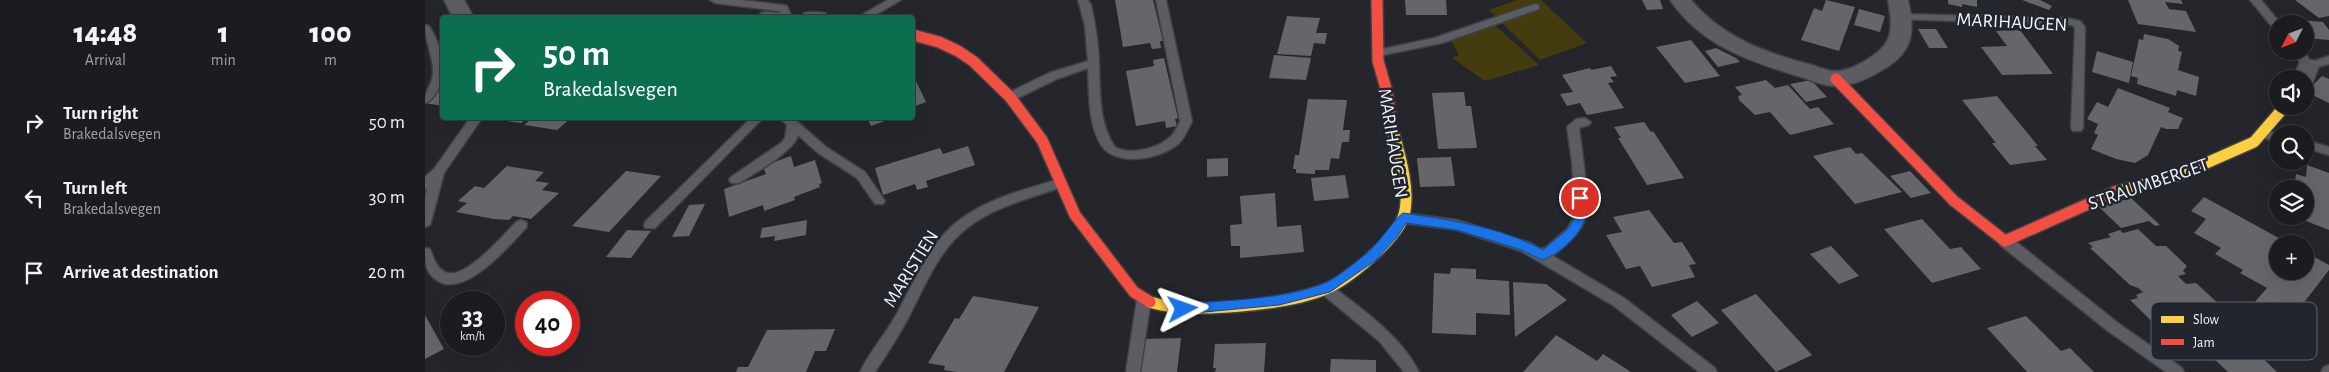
<!DOCTYPE html>
<html lang="en">
<head>
<meta charset="utf-8">
<style>
  :root { --surface:#1b1c20; --page:#28292d; --text:#f1f3f6; --muted:#a0a1a5; --line:#393a3e }
  body { margin:0; font-family:"Alegreya Sans",sans-serif; background:var(--page); color:var(--text); height:100vh; display:flex; flex-direction:column; font-size:19px; white-space:nowrap }
  * { box-sizing:border-box; margin:0 }
  p { font-size:16px; color:var(--muted) }
  .icon { flex:none; width:28px; height:28px; fill:none; stroke:currentColor; stroke-width:2; stroke-linecap:round; stroke-linejoin:round }
  .map { position:relative; flex:1; overflow:hidden }
  .sheet { display:flex; flex-direction:column; background:var(--surface); width:425px }
  .sheet>* { flex:none }
  .hud { position:absolute; left:15px; top:15px; width:475px; height:105px; border-radius:5px; box-shadow:0 5px 20px #0002,0 0 0 1px var(--line); background:#0b6e4f; color:#fff; overflow:hidden }
  .needle { width:32px; rotate:228deg }
  .controls { position:absolute; left:1844px; top:15px; display:grid; gap:10px }
  .controls a { display:grid; place-items:center; width:45px; height:45px; border-radius:50%; background:var(--surface); box-shadow:0 5px 20px #0002,0 0 0 1px var(--line); font-size:25px }
  .speed { position:absolute; left:15px; top:291px; display:flex; gap:10px; font-size:25px; font-weight:700; text-align:center }
  .speed>* { display:grid; place-content:center; width:65px; height:65px; border-radius:50%; background:var(--surface); box-shadow:0 5px 20px #0002,0 0 0 1px var(--line); line-height:1 }
  .speed small { font-size:12px; font-weight:400 }
  .speed .limit { border:8px solid #d22; background:#fff; color:#111 }
  .pin { position:absolute; display:grid; place-items:center; width:42px; height:42px; color:#fff; margin:-21px; border:2px solid #fff; border-radius:50%; box-shadow:0 1px 5px #0007 }
  .me { position:absolute; width:55px; margin:-28px; rotate:86deg; stroke-linejoin:round; filter:drop-shadow(0 0 4px #0008) }
  .turn { display:flex; align-items:center; gap:18px; height:105px; padding:0 20px; font-size:22px }
  .turn .icon { width:65px; height:65px; stroke-width:2.5 }
  .turn b { display:block; font-size:35px; line-height:42px }
  .eta { display:flex; justify-content:space-evenly; align-items:center; height:85px; text-align:center }
  .eta b { font-size:30px; font-weight:800; line-height:35px }
  ul { padding:0; list-style:none }
  li { display:flex; align-items:center; gap:15px; height:75px; padding:0 20px }
  li div { flex:1 }
  li b { display:block; font-size:19px }
  li em { font-style:normal }
  main { display:flex; flex:1; min-height:0 }
  .map>svg:first-child { display:block }
</style>
</head>
<body>
<main>
<section class="sheet">
<div class="eta">
<div><b>14:48</b><p>Arrival</p></div>
<div><b>1</b><p>min</p></div>
<div><b>100</b><p>m</p></div>
</div>
<ul>
<li><svg class="icon" aria-label="right" viewBox="0 0 24 24"><path d="M7 20v-9h11M14 6l5 5-5 5"/></svg><div><b>Turn right</b><p>Brakedalsvegen</p></div><em>50 m</em></li>
<li><svg class="icon" aria-label="left" viewBox="0 0 24 24"><path d="M17 20v-9H6M10 6l-5 5 5 5"/></svg><div><b>Turn left</b><p>Brakedalsvegen</p></div><em>30 m</em></li>
<li><svg class="icon" aria-label="arrive" viewBox="0 0 24 24"><path d="M6 21V4h12l-3 4 3 4H6"/></svg><div><b>Arrive at destination</b></div><em>20 m</em></li>
</ul>
</section>
<div class="map">
<svg width="1904" height="372" viewBox="0 0 1904 372">
  <rect width="100%" height="100%" fill="#24262b"/>
  <path fill="#443c0f" d="M1092 0H1116L1162 43 1115 60 1064 10Z
    M1062 18 1114 65 1060 81 1027 58 1034 55 1022 33Z"/>
  <path fill="#64666a" d="M690 0H728L738 41H735L736 48 727 49 725 43 698 47Z
    M980 0H1021L1022 15H981Z
    M1217 0H1235L1238 9 1222 10Z
    M1401 0 1430 7 1414 51 1376 40 1389 8 1397 11Z
    M1523 0H1552V7L1537 4V7L1523 4Z
    M1597 0H1615L1627 6 1624 10Z
    M1703 0H1756L1758 4 1740 2 1744 9 1761 11 1771 32 1713 24Z
    M1870 0H1904V16L1894 18Z
    M1434 9 1460 16 1455 32 1429 25Z
    M862 16 895 18 891 33H902L900 44 889 43 886 56 852 54Z
    M1861 19 1898 22 1904 30V40L1880 38V24H1864Z
    M1493 29H1511L1523 48H1504Z
    M1595 30 1628 74 1577 75 1556 47 1582 46 1571 31Z
    M1719 34 1743 39 1754 46 1753 51 1757 52 1753 70 1774 77 1771 96 1752 90 1751 96 1712 84 1713 78 1706 76 1714 39 1718 40Z
    M1266 40 1295 76 1260 83 1231 47Z
    M1291 48 1311 58 1315 62 1293 67 1280 51Z
    M1672 51 1708 62 1704 83 1667 72Z
    M849 55 886 58 881 80 844 78Z
    M739 58 753 118 750 119 752 126 741 128 740 121 711 126 701 71 729 66 728 60Z
    M1186 66 1192 76 1185 77 1189 82 1183 83 1199 108 1162 115 1155 103 1142 106 1135 94 1148 92 1137 75 1165 68 1166 70Z
    M1897 76 1904 79V103L1881 92Z
    M490 79 501 102 488 107V80Z
    M1341 80 1350 88 1363 85 1385 109 1393 107 1409 124 1365 135 1345 112 1330 115 1314 100 1313 96 1317 95 1310 87Z
    M1386 80 1402 97 1381 102 1365 84Z
    M18 88V106L0 103V101Z
    M1693 88 1745 108 1743 112 1758 118 1753 129H1741L1736 127 1723 155 1710 163 1691 159 1666 149 1673 135 1669 133 1673 124 1662 119 1672 102 1683 107Z
    M1039 92 1041 106H1046L1052 148 1013 149 1007 93Z
    M1572 96 1613 146H1610L1622 160 1585 165 1567 143H1571L1537 100Z
    M883 99 922 100 918 130H925L924 142H917L914 159 906 158 904 170H890V174L871 173V169H868L870 155H874Z
    M85 118H103L96 123 82 121Z
    M107 118H146L132 130 99 125Z
    M442 118H468L446 126Z
    M1219 122 1226 132 1228 131 1259 178 1222 185 1193 138H1196L1189 127Z
    M543 146 550 165 501 181 503 187 492 190 490 184 458 195 450 168 515 148 518 154Z
    M1425 147 1431 154 1437 153 1477 192 1430 204 1388 156Z
    M366 156 369 167 390 160 397 183 394 184 395 187 369 197 370 200 339 211 338 205 304 217 299 189 341 174 338 166Z
    M1026 157 1030 186 995 187 992 158Z
    M803 158V176L782 177V159Z
    M1882 165 1904 173V230L1876 219V216H1880V189H1869L1871 174 1881 177Z
    M82 166 119 172 110 181 124 183 117 190 134 193 106 219 88 216 84 220 69 219 31 212 42 203 33 201 50 186 59 188Z
    M201 171 236 176 184 232 147 226Z
    M1485 171 1506 193 1486 198 1465 176Z
    M920 175 924 198 889 201 886 178Z
    M850 193 852 227 876 225 879 252 815 258V246H806L805 225 817 224 815 196Z
    M1779 197 1865 244H1852V271H1880V252L1904 265V270L1871 313 1877 316 1863 335 1828 304 1842 288 1815 273 1818 270 1790 254 1796 248 1769 233 1781 219 1766 211Z
    M1706 198 1735 225 1730 226 1724 221 1696 228 1674 207Z
    M280 204 264 236 247 237 264 205Z
    M1224 210 1249 243 1257 242 1271 264 1264 265 1270 277 1227 287 1215 266 1201 269 1181 235 1197 232 1188 217Z
    M1497 219 1525 249 1536 247 1556 269 1507 283 1459 229Z
    M382 220 381 235 349 241 350 236 335 238 337 228Z
    M1713 229 1731 246H1741L1762 266 1758 271 1761 274 1753 276 1761 284 1771 283 1821 329 1795 339 1806 349 1823 344 1852 372H1803L1785 355 1791 354 1780 343 1756 350 1705 300 1713 298 1711 295 1718 292 1713 288 1705 285 1665 248 1668 247 1663 243 1686 237 1683 234 1695 230 1698 233Z
    M202 230 226 231 206 258 181 257Z
    M1406 246 1434 276 1414 284 1385 254Z
    M1026 268 1051 269V279L1084 281 1085 315 1051 313V335L1007 333 1009 273 1025 274Z
    M1088 282 1121 284 1142 300 1090 337Z
    M1331 294 1387 355 1351 372 1296 310Z
    M548 296 614 307 579 372H531L519 370 520 366 503 363 530 318 534 319Z
    M1272 301 1294 323 1267 337 1246 315Z
    M0 315 19 349 0 359Z
    M1601 316 1636 351 1645 348 1669 372H1602L1562 328Z
    M410 329 401 351H390L381 372H311L313 367H323L342 330Z
    M1131 335 1172 361 1178 354 1206 372H1098Z
    M756 338 752 372H714L720 339Z
    M841 343 839 372H790L791 368H788L790 344Z
    M906 359 951 360V372H905Z"/>
  <g fill="none" stroke-linecap="round" stroke-linejoin="round">
    <g stroke="#3f4145" stroke-width="3">
      <path id="lane" d="M285 0H316L358 5 362 6 367 18H357L354 11 290 3Z
        M463 0H476L445 18H431Z
        M653 0H663L666 5C669 19 672 33 673 48 676 79 671 121 690 147 704 156 733 148 744 138 750 134 752 127 755 121L731 0H741L767 121C763 129 760 138 753 144 735 160 690 167 676 145 663 124 664 92 663 68L632 79 589 100H581L579 97 581 94 624 73 663 61 660 26Z
        M1825 0H1836L1856 24H1852V29L1848 28Z
        M1110 4 1114 5V9L1017 43 953 56 948 53 953 50 1009 38Z
        M1477 14 1642 18 1655 21 1660 27 1658 128 1656 131H1648L1646 128 1650 28 1647 25 1473 19 1472 17Z
        M0 25 4 26C16 44 24 73 11 93 8 97 6 101 0 103 0 88 8 85 8 72 8 56 0 41 0 25Z
        M1868 51H1879L1886 62 1904 56V64L1883 70 1879 69Z
        M45 118H57L19 173 6 222 5 225 0 227V198L2 189H0V177L9 169Z
        M326 118H338L230 228H220L219 225 220 222Z
        M355 118H368L401 147 440 172 460 201 458 204H450L432 178 393 153 373 135C370 151 328 174 314 183H306L304 180 306 177 356 143 360 138 362 125Z
        M1160 118 1166 122 1164 125 1154 128C1156 144 1166 207 1161 218 1154 235 1141 245 1128 256L1199 298 1290 368 1292 372H1274L1189 306 1096 251 1032 230 978 223 973 221 972 218 973 215 978 213 1032 220 1106 243 1115 249 1120 248 1142 229 1150 216 1147 162 1142 127 1151 119Z
        M1836 130 1855 134H1852V141L1832 137 1830 134Z
        M1880 140 1904 147V155L1880 148Z
        M635 179 639 180 641 183 639 186C607 198 570 206 542 228 512 251 498 291 480 324 471 340 461 356 450 372H435C444 353 459 336 470 317 486 288 499 256 521 232 549 202 597 190 635 179Z
        M96 220 101 222 102 225 101 228C84 246 40 298 13 281 0 273 0 263 0 248L5 249C9 258 11 268 20 272 39 282 79 234 91 222Z
        M1580 236 1585 237 1693 323 1757 368 1759 372H1741L1683 331 1575 245 1573 241 1575 237Z
        M901 284C910 286 916 294 924 299 950 319 979 342 994 372H979L954 341 896 293 894 289 896 285Z
        M719 294 724 295 726 299 715 372H701L712 299 714 295Z
        M1904 365V372H1896L1899 367Z"/>
    </g>
    <g stroke="#3f4145" stroke-width="3">
      <path id="street" d="M19 0H39L49 18H28Z
        M1245 0H1266C1296 36 1338 52 1383 64 1391 66 1400 70 1408 71 1419 72 1429 67 1438 62 1468 45 1469 32 1463 0H1483C1490 31 1489 51 1459 69 1446 77 1430 85 1413 86 1400 87 1386 80 1373 76 1323 61 1276 45 1245 0Z
        M343 12 355 13 358 18H333L336 13Z
        M386 12 400 13 403 18H376L379 13Z
        M1883 59 1891 61 1894 66 1887 84 1880 86V79H1868L1875 61Z"/>
    </g>
    <g stroke="#3f4145" stroke-width="14">
      <path id="slow" d="M1690 192 1752 176 1829 142 1860 106
        M725 302C764 315 863 305 901 289 924 279 969 241 978 218 987 193 974 152 967 128"/>
    </g>
    <g stroke="#3f4145" stroke-width="14">
      <path id="jam" d="M952 0 953 61 962 92 967 128
        M488 35 514 42 533 51 548 61 585 97 617 140 650 215 709 292 725 302
        M1411 79 1529 201 1580 241 1690 192"/>
    </g>
    <use href="#lane" fill="#5b5d62" fill-rule="evenodd"/>
    <use href="#street" fill="#5b5d62" fill-rule="evenodd"/>
    <use href="#slow" stroke="#ffcf43" stroke-width="11"/>
    <use href="#jam" stroke="#f24e42" stroke-width="11"/>
  </g>
  <path fill="#1a73e8" stroke="#114b97" d="M1155 194 1161 198C1161 204 1163 212 1161 217 1155 235 1135 254 1117 260L1097 250 1032 230 981 223 972 237 951 260 905 292 854 305 758 314 754 313 752 309 754 306 758 304C804 300 852 300 895 285 909 281 928 264 940 255 950 248 973 215 978 213 1025 220 1076 227 1118 250L1143 229 1151 216 1150 198Z"/>
  <g text-anchor="middle" stroke-width="5" stroke-linejoin="round" paint-order="stroke">
    <g font-size="19" fill="#f2f5fb" stroke="#21252e">
      <text transform="translate(1587 21) rotate(3)" y="7">MARIHAUGEN</text>
      <text transform="translate(969 143) rotate(81)" y="7">MARIHAUGEN</text>
      <text transform="translate(1723 183) rotate(-19)" y="7">STRAUMBERGET</text>
      <text transform="translate(485 268) rotate(-58)" y="7">MARISTIEN</text>
    </g>
  </g>
  <rect x="1726" y="302" width="166" height="58" rx="8" fill="#21252e" stroke="#60636c" stroke-width="1"/>
  <rect x="1736" y="316" width="23" height="7" fill="#ffcf43"/>
  <rect x="1736" y="339" width="23" height="6" fill="#f24e42"/>
  <g font-size="14" fill="#f2f5fb">
    <text x="1768" y="324">Slow</text>
    <text x="1768" y="347">Jam</text>
  </g>
</svg>
<div class="controls">
<a><svg class="needle" viewBox="-14 -14 28 28"><path d="M0-13l5 13h-10z" fill="#e53935"/><path d="M0 13l5-13h-10z" fill="#a0a1a5"/></svg></a>
<a><svg class="icon" aria-label="sound" viewBox="0 0 24 24"><path d="M4 9h4l5-4v14l-5-4H4zM17 9q2 3 0 6"/></svg></a>
<a><svg class="icon" aria-label="search" viewBox="0 0 24 24"><circle cx="10" cy="10" r="6"/><path d="M15 15l6 6"/></svg></a>
<a><svg class="icon" aria-label="layers" viewBox="0 0 24 24"><path d="M12 4l9 5-9 5-9-5zM3 14l9 5 9-5"/></svg></a>
<a>+</a>
</div>
<div class="speed"><div>33<small>km/h</small></div><div class="limit">40</div></div>
<div class="pin" style="left:1155px;top:198px;background:#d93025"><svg class="icon" aria-label="arrive" viewBox="0 0 24 24"><path d="M6 21V4h12l-3 4 3 4H6"/></svg></div>
<svg class="me" style="left:758px;top:309px" viewBox="-20 -20 40 40"><path d="M0-17L14 15 0 8-14 15z" fill="#1a73e8" stroke="#fff" stroke-width="4"/></svg>
<div class="hud">
<div class="turn"><svg class="icon" aria-label="right" viewBox="0 0 24 24"><path d="M7 20v-9h11M14 6l5 5-5 5"/></svg><div><b>50 m</b>Brakedalsvegen</div></div>
</div>
</div>
</main>
</body>
</html>
